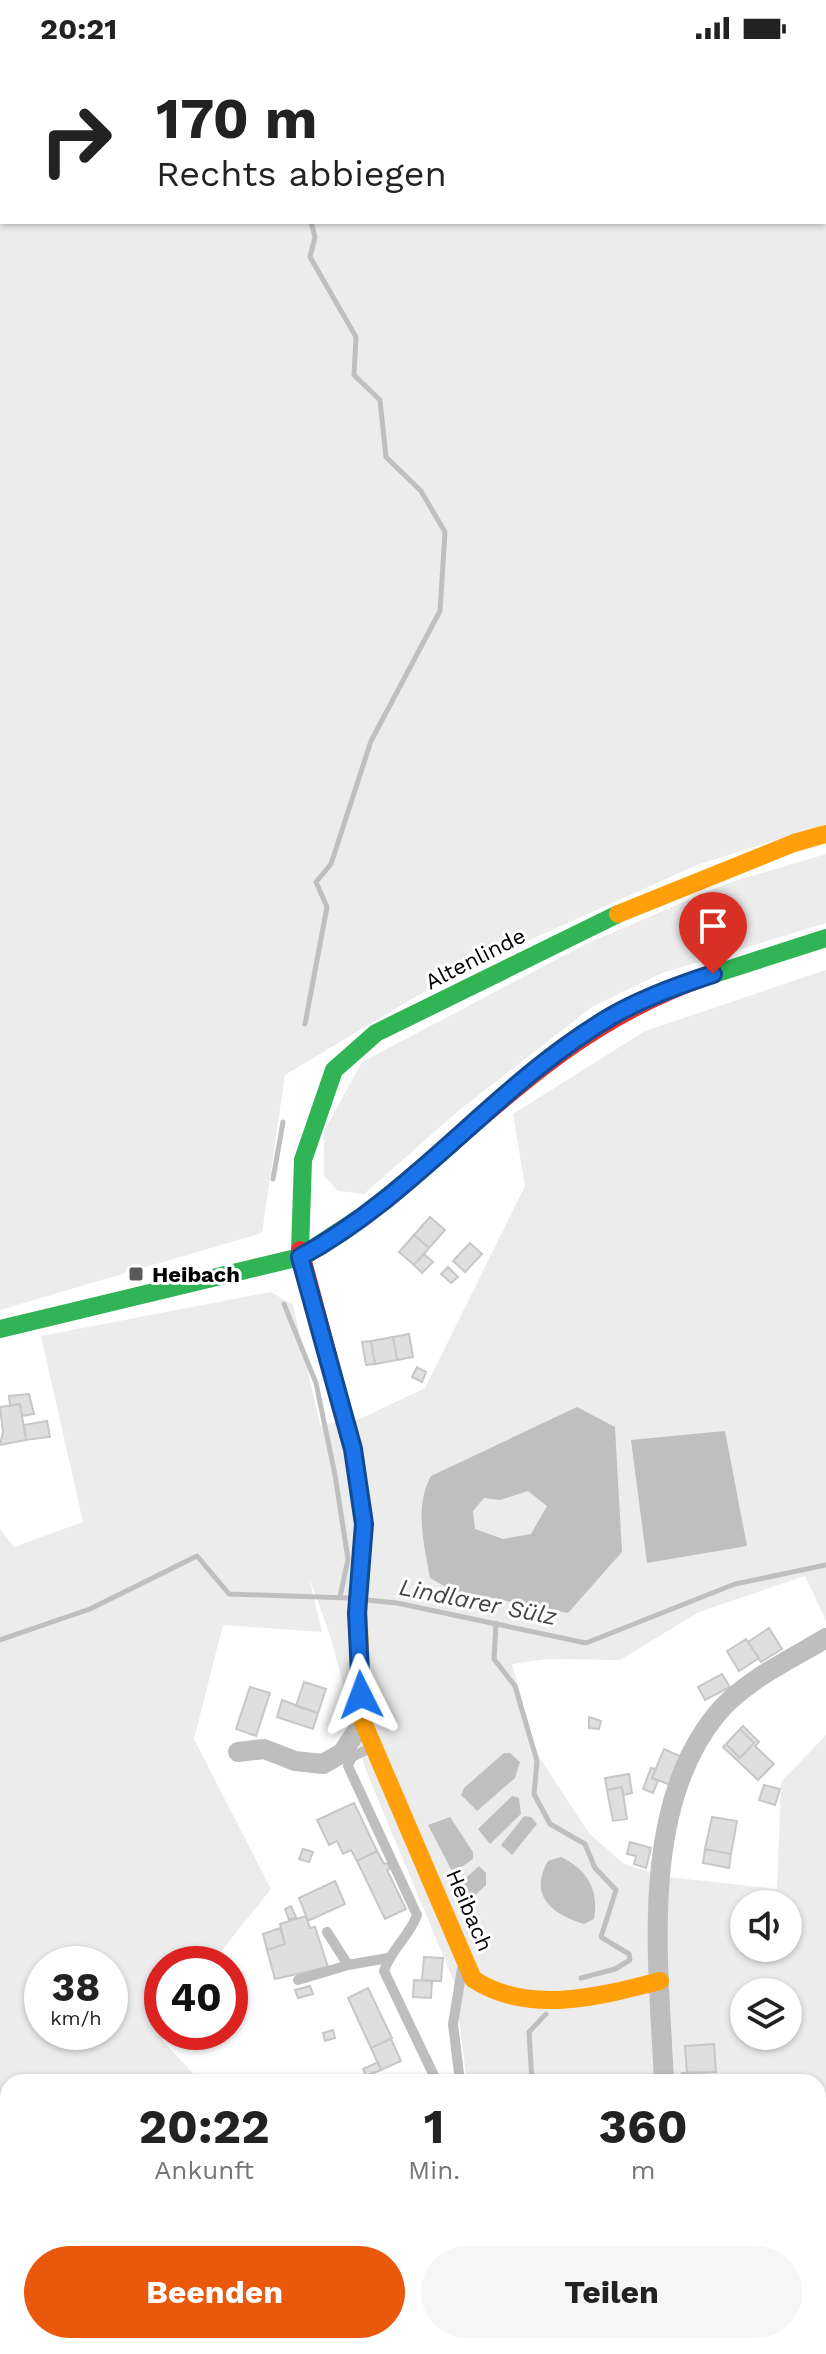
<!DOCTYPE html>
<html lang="de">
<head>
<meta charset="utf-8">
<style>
  :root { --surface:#fff; --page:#f6f6f6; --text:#222; --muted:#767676; --accent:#ea580c }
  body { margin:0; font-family:"Work Sans",sans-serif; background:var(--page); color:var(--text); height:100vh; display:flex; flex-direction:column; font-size:30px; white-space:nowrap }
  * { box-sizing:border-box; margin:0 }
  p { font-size:26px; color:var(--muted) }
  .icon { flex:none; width:44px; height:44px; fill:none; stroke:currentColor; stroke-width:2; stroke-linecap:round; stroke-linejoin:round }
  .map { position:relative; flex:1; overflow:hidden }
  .details { position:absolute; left:0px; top:2018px; width:826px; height:280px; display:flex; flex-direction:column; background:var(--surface); border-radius:24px 24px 0 0; box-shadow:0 2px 6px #0004 }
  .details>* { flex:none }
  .top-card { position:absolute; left:0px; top:0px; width:826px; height:168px; box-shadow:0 2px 6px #0004; background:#fff; color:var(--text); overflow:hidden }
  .fabs { position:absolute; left:730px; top:1834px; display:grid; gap:16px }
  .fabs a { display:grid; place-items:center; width:72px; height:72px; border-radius:50%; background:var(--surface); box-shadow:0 2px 6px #0004; font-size:40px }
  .speed { position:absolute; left:24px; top:1890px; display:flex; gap:16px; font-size:40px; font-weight:700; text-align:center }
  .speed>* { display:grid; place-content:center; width:104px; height:104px; border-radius:50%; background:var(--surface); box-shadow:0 2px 6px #0004; line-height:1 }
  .speed small { font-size:20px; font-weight:400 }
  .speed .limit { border:12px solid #d22; background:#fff; color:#111 }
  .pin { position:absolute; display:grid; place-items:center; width:68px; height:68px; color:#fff; margin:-82px -34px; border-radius:50% 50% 50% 0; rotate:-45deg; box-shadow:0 0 8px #0007 }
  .pin .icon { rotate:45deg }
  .me { position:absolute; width:88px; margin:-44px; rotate:357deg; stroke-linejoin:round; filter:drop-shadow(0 0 6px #0008) }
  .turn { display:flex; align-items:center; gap:28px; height:168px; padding:0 24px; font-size:36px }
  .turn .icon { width:104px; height:104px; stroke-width:2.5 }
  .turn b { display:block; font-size:56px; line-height:68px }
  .eta { display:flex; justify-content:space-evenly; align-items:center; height:136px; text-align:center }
  .eta b { font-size:48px; font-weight:700; line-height:56px }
  .cta { display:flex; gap:16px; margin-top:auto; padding:16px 24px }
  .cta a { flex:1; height:92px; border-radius:48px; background:var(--accent); color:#fff; font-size:32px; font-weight:700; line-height:92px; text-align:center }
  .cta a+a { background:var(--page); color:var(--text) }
  .status { display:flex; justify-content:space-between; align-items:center; height:56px; padding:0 40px; background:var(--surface); direction:ltr }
  .status svg { height:22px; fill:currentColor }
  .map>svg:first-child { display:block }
</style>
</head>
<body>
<div class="status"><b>20:21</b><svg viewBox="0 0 49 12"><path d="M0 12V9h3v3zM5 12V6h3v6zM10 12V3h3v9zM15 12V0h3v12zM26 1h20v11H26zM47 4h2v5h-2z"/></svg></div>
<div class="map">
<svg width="826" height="2298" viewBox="0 0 826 2298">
  <rect width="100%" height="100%" fill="#fff"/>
  <path fill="#ececec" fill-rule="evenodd" d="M0 0H826V768L697 809 496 899 415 941 285 1019 262 1177 0 1254ZM2 2H824V166H2Z
    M826 798V867L662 917 592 951 457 1056 364 1138 338 1135 324 1120V1075L362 1006 586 888 728 827Z
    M826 914V1565L805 1520 699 1556 620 1604 548 1603 512 1608 537 1698 589 1777 624 1808 668 1821 777 1833 781 1726 826 1679V2298H0V1473L14 1491 83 1466 41 1280 271 1236 293 1249 320 1369 360 1363 425 1332 525 1130 513 1058 645 975ZM309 1521 330 1579 365 1712 454 1926 467 2026H818V2290H8V2026H201L162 1984 167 1976H162V1908H211L271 1833 194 1683 223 1569 322 1576ZM744 1848H788V1892H744ZM42 1908H110V1976H42ZM744 1936H788V1980H744Z"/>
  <path fill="#bfbfbf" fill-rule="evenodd" d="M577 1351 615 1371 622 1496 568 1557 451 1534 430 1522C424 1488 414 1451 431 1420ZM528 1435 547 1450 531 1478 503 1483 475 1473 473 1455 484 1442 500 1444Z
    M725 1375 747 1490 647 1507 631 1384Z
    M504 1697H510L520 1706 515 1722 477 1755 461 1739 464 1732Z
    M512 1740 519 1742 521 1758 490 1788 478 1773Z
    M524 1760 531 1761 537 1768 512 1799 501 1789Z
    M450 1761 473 1796V1803L453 1817 428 1769Z
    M561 1801C588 1814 599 1834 594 1863L584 1868C552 1858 528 1840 548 1805Z
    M479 1810 486 1817V1829L472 1842 465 1841 458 1829Z"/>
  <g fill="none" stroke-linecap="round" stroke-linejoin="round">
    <path stroke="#bfbfbf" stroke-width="5" d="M296 0 297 2
      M305 968 327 851 316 826 331 808 371 685 440 555 445 476 421 435 386 401 380 344 354 319 356 281 310 201 315 181 311 166
      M273 1123 283 1066
      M284 1248 316 1327 335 1419 348 1503 340 1541
      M366 1544 397 1547 586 1587 735 1528 826 1509
      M496 1567 494 1603 515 1630 537 1705 534 1738 550 1768 585 1788 595 1812 616 1834 601 1881 629 1898 630 1904 615 1913 581 1922
      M0 1584 90 1553 197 1500 229 1538 348 1542
      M532 2026 529 1976 546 1958
      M614 2298 620 2290"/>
  </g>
  <path fill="#dfdfdf" stroke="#c7c7c7" stroke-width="2" d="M430 1161 445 1174 429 1192 414 1179Z
    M414 1179 429 1192 414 1209 399 1196Z
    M470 1187 482 1198 465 1216 453 1205Z
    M424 1198 433 1206 422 1217 414 1209Z
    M448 1211 458 1221 451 1227 441 1218Z
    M409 1278 413 1301 397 1304 393 1281Z
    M393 1281 397 1304 375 1308 371 1285Z
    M371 1285 375 1308 366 1309 362 1286Z
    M417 1311 426 1316 422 1326 412 1321Z
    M29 1338 34 1358 22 1360 20 1348 10 1350 9 1340Z
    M20 1348 26 1384 0 1389 3 1376 0 1351Z
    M47 1365 50 1381 26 1384 24 1369Z
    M769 1572 782 1593 761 1606 748 1586Z
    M746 1583 759 1602 739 1615 727 1595Z
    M722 1618 730 1631 705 1644 698 1631Z
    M304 1626 326 1633 318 1657 296 1650Z
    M250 1631 270 1637 256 1680 236 1673Z
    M282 1644 318 1657 313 1673 277 1661Z
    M589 1661 601 1665 599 1673 589 1672Z
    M743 1670 759 1686 755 1690 774 1708 758 1724 723 1691 726 1688 740 1702 754 1687 740 1673Z
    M740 1673 754 1687 740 1702 726 1688Z
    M664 1693 684 1702 673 1730 652 1722Z
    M651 1712 656 1713 652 1722 658 1725 653 1737 643 1733Z
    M629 1718 632 1737 623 1739 622 1731 607 1734 605 1722Z
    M764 1729 780 1733 775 1749 759 1744Z
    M622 1731 627 1763 613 1765 607 1734Z
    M354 1747 377 1795 357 1805 351 1794 343 1798 337 1785 329 1789 317 1764Z
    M712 1761 737 1765 731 1798 705 1793Z
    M630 1786 651 1792 646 1812 634 1808 636 1800 627 1798Z
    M303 1793 313 1796 309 1806 299 1803Z
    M705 1793 731 1798 729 1812 703 1807Z
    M377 1795 384 1808 387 1807 390 1813 387 1814 406 1853 385 1863 357 1805Z
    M335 1825 345 1848 308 1865 299 1842Z
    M291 1850 296 1861 289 1864 285 1853Z
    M306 1860 310 1872 315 1871 328 1911 275 1923 267 1894 285 1888 280 1868Z
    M280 1872 285 1888 267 1894 263 1878Z
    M424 1901 443 1902 441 1925 422 1924Z
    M414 1924 432 1925 431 1942 413 1941Z
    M310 1930 313 1938 298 1942 295 1934Z
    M368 1932 392 1982 371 1992 348 1942Z
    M333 1974 335 1982 325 1985 323 1977Z
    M391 1983 401 2005 381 2014 371 1992Z
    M714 1988 716 2016 687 2017 685 1990Z
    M378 2006 381 2014 366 2020 363 2013Z
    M705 2016V2026H683L682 2017Z"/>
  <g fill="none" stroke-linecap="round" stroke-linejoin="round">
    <path stroke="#bebebe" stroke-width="10" d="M372 1691 352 1701 348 1710 417 1859C409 1881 391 1893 384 1915L437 2026
      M327 1876 348 1909 388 1902
      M298 1924 348 1909
      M460 2026 453 1968 462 1913"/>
    <path stroke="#bebebe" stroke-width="20" d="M238 1696 264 1693 295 1705 323 1708 342 1697 363 1666
      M664 2026C659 1911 638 1755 716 1659 743 1625 790 1604 826 1582
      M635 2298 637 2290"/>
    <path stroke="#30b455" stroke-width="18" d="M705 921 826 882
      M300 1194 303 1104 334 1014 376 977 618 858
      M0 1273 300 1201 370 1155 450 1089"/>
    <path stroke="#ff9f0a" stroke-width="18" d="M618 858 794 787 826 778
      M358 1547 363 1666 473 1923C529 1960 601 1940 660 1925"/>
    <path stroke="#e5322d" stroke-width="18" d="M450 1089C531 1017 601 958 705 921
      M300 1194 353 1393 364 1468 358 1547"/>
  </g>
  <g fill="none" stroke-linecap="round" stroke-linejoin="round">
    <g stroke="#114b97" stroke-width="20">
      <path id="route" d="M361 1639 357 1557 364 1468 353 1393 300 1201C417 1138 497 1027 612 960 643 942 679 929 713 918"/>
    </g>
    <use href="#route" stroke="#1a73e8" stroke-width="14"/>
  </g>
  <rect fill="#595959" stroke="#fff" stroke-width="3" x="128" y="1210" width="16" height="16" rx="4"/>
  <g text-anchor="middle" stroke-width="6" stroke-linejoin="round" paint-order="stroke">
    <g font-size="22" fill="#000" stroke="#fff">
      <text transform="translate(475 902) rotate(-27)" y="8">Altenlinde</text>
      <text transform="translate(470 1854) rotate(67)" y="8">Heibach</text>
    </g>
    <g font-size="22" font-weight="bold" fill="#000" stroke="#fff" text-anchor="start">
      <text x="152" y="1226">Heibach</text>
    </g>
    <g font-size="24" font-style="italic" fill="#444" stroke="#fff">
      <text transform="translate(478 1546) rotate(11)" y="8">Lindlarer Sülz</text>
    </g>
  </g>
</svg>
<div class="fabs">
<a><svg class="icon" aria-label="sound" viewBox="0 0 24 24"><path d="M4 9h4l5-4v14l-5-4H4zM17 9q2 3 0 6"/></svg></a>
<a><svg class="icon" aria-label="layers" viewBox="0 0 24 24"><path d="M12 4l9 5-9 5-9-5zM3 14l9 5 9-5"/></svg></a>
</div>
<div class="speed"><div>38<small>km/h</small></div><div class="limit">40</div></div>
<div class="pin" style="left:713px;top:918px;background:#d93025"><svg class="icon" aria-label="arrive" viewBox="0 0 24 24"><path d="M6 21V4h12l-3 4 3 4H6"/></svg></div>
<svg class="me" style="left:361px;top:1639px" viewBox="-20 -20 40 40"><path d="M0-17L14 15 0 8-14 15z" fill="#1a73e8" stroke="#fff" stroke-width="4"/></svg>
<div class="top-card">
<div class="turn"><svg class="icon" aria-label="right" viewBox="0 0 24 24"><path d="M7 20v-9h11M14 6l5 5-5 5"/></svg><div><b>170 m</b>Rechts abbiegen</div></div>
</div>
<section class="details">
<div class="eta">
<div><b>20:22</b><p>Ankunft</p></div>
<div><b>1</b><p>Min.</p></div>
<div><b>360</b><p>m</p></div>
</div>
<div class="cta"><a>Beenden</a><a>Teilen</a></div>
</section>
</div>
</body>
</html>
